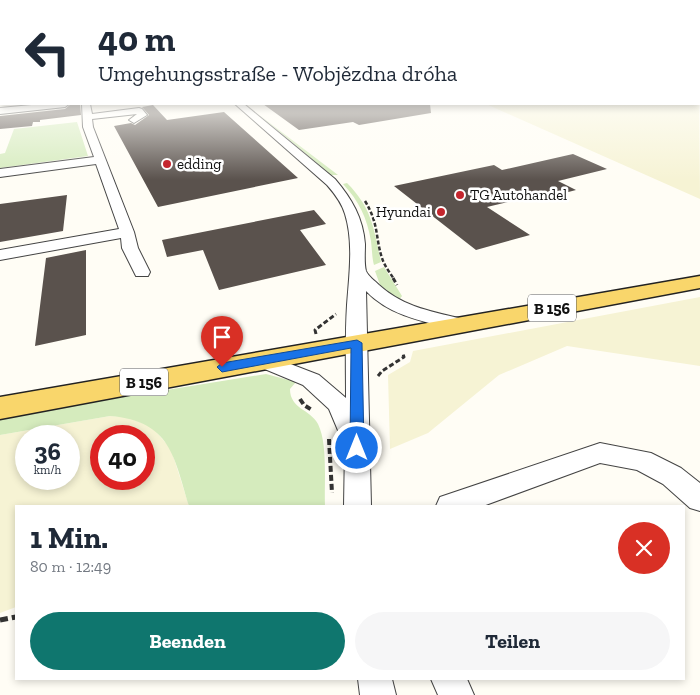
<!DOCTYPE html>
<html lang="de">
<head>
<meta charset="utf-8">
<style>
  :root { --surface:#fff; --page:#f6f6f7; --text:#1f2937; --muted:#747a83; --accent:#0f766e }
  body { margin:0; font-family:"Zilla Slab",serif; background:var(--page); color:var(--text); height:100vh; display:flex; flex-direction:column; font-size:19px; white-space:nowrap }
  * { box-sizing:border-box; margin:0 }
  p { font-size:16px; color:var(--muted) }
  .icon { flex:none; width:28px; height:28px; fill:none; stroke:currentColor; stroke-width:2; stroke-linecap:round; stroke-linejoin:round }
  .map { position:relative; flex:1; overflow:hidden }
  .panel { position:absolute; left:15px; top:505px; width:670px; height:175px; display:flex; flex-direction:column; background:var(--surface); border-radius:0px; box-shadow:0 2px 8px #0003 }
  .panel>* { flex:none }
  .guide { position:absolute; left:0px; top:0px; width:700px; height:105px; box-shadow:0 2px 8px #0003; background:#fff; color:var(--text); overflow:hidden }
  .speed { position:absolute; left:15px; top:425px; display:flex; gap:10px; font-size:25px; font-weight:700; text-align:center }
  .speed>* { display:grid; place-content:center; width:65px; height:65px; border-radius:50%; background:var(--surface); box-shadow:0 2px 8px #0003; line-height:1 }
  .speed small { font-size:12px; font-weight:400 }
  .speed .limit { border:8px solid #d22; background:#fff; color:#111 }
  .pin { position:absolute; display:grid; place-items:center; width:42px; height:42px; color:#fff; margin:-51px -21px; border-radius:50% 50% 50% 0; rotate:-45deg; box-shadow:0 0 5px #0007 }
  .pin .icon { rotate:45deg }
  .me { position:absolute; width:55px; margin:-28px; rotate:0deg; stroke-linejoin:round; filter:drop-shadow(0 0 4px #0008) }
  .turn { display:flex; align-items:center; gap:18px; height:105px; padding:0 15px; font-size:22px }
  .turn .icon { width:65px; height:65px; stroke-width:2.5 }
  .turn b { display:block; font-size:35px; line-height:42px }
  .round { display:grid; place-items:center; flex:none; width:52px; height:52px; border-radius:26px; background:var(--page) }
  .head { display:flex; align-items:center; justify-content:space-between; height:85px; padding:0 15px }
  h1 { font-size:30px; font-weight:800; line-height:38px }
  .action { display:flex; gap:10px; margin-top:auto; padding:10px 15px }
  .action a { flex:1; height:58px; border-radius:30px; background:var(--accent); color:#fff; font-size:20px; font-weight:800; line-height:58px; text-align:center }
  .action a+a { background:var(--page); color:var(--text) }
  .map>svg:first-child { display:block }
</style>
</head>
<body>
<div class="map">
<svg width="700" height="695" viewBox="0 0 700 695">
  <rect width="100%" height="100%" fill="#fffdf5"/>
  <path fill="#f6f3d4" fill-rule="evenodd" d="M699 83 700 199 486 104H699Z
    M700 297V366L567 346 499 375 428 433 390 449 388 375 410 362 413 351Z
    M110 416 128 417 152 427 171 449 189 506H16V607L0 613V435ZM26 436H69V479H26ZM101 436H144V479H101Z"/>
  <path fill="#d5ebbd" d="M258 114 338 175H331Z
    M77 122 88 156 0 168V154L5 153 14 129Z
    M347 183C372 208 374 229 381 262L374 265C372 258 372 249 371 241 367 218 359 201 343 184Z
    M384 267 402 296 399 300 380 285 375 271Z
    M266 374 296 382 290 389C290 409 310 409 318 424 328 444 324 484 325 506H189C174 457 171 421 110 416L0 435V417Z"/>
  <path fill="#5a524d" d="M71 104H80L81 115 40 120V122H33L32 126 0 129V116L65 109Z
    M263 104H430L431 113 359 125 353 122 299 130Z
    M153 105 167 120 224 112 298 178 158 207 114 126 131 123 135 125 149 115 142 107Z
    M573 154 607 169 558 181 576 190 538 200 533 196 487 207 530 235 476 250 394 186 494 165 502 170Z
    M67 195 63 231 0 242V204Z
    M314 210 326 224 300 230 326 265 219 290 203 250 167 257 162 240Z
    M86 250V335L35 346 46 258Z"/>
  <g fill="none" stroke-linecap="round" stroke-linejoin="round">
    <g stroke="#444" stroke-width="2">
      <path id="minor" d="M42 104H69L65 107 0 114V108Z
        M82 104H90L92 114 139 108 142 109 147 115 134 123 129 120 137 114 92 119 93 127 134 232 138 248 150 272 148 276H136L122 248 121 238 0 260V250L119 229 96 164 0 177V169L94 157 83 127Z
        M235 104H244L335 179C352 199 363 218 365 244 365 252 364 264 366 271 368 276 375 281 379 285 404 308 435 312 467 320L469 324 467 328 460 330C426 322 391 317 366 291L371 506H344L345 447 329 409 303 385 255 365 252 360 255 355 262 353 319 375 346 398C346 367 345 336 347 305 349 276 354 243 345 214 342 203 334 193 327 185Z
        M600 443 651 453 681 468 700 483V511L690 508 663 484 637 470 600 463 483 506H436L440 497Z
        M358 679H392L396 695H360Z
        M431 679H467L474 695H438Z"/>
    </g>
    <g stroke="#222" stroke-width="3">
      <path id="major" d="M700 276V288L0 419V397Z"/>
    </g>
    <path stroke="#333" stroke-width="2.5" stroke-dasharray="4 2" stroke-linecap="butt" d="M365 201C379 224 375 236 382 258 384 265 390 273 394 279"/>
    <path stroke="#333" stroke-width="3" stroke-dasharray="5 2.5" stroke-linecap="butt" d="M393 278 397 285
      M316 334 315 330 336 314
      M378 376 382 371 404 357 403 354"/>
    <path stroke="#333" stroke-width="4" stroke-dasharray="6 3" stroke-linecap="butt" d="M300 399 304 405 312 410
      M329 439 332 493"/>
    <path stroke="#333" stroke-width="5" stroke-dasharray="8 4" stroke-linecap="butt" d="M0 620 16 617"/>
    <use href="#minor" fill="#fff" fill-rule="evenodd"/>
    <use href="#major" fill="#f9d66b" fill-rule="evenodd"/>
  </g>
  <linearGradient id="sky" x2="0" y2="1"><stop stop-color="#95c6ee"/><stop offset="0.46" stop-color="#fffefa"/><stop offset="1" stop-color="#fffefa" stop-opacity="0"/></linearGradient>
  <rect width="700" height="180" fill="url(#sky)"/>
  <path fill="#1a73e8" stroke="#114b97" d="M357 340 362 343 364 448 362 452 357 454 352 452 350 448 351 348 222 372 217 367 222 363Z"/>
  <g fill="#c4262e" stroke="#fff" stroke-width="2">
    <circle cx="167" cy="164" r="5"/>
    <circle cx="460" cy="195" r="5"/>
    <circle cx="441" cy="212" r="5"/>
  </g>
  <g text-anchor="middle" stroke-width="5" stroke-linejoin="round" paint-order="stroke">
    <g font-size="15" fill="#111" stroke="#fff" text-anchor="start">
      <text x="177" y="169">edding</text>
      <text x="470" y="200">TG Autohandel</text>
      <text x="431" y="217" text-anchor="end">Hyundai</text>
    </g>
    <g fill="#fff" stroke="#585858" stroke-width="1">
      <rect x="528" y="294.5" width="48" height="27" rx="4"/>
      <rect x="120" y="368.5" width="48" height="27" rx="4"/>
    </g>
    <g font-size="16" font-weight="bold" fill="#111">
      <text x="552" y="314">B 156</text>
      <text x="144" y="388">B 156</text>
    </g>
  </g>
</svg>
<div class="speed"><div>36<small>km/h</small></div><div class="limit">40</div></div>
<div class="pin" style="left:222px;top:367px;background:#d93025"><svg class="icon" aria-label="arrive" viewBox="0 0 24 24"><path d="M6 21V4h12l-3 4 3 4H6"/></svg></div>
<svg class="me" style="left:357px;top:448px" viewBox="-20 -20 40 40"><circle r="17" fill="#1a73e8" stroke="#fff" stroke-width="3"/><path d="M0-11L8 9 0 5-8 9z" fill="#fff"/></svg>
<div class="guide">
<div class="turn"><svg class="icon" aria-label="left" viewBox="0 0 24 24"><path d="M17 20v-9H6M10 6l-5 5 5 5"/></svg><div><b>40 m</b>Umgehungsstraße - Wobjězdna dróha</div></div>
</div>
<section class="panel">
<div class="head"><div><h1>1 Min.</h1><p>80 m · 12:49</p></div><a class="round" style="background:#d93025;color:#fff"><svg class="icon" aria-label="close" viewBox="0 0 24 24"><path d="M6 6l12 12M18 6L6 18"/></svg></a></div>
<div class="action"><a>Beenden</a><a>Teilen</a></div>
</section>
</div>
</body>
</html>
